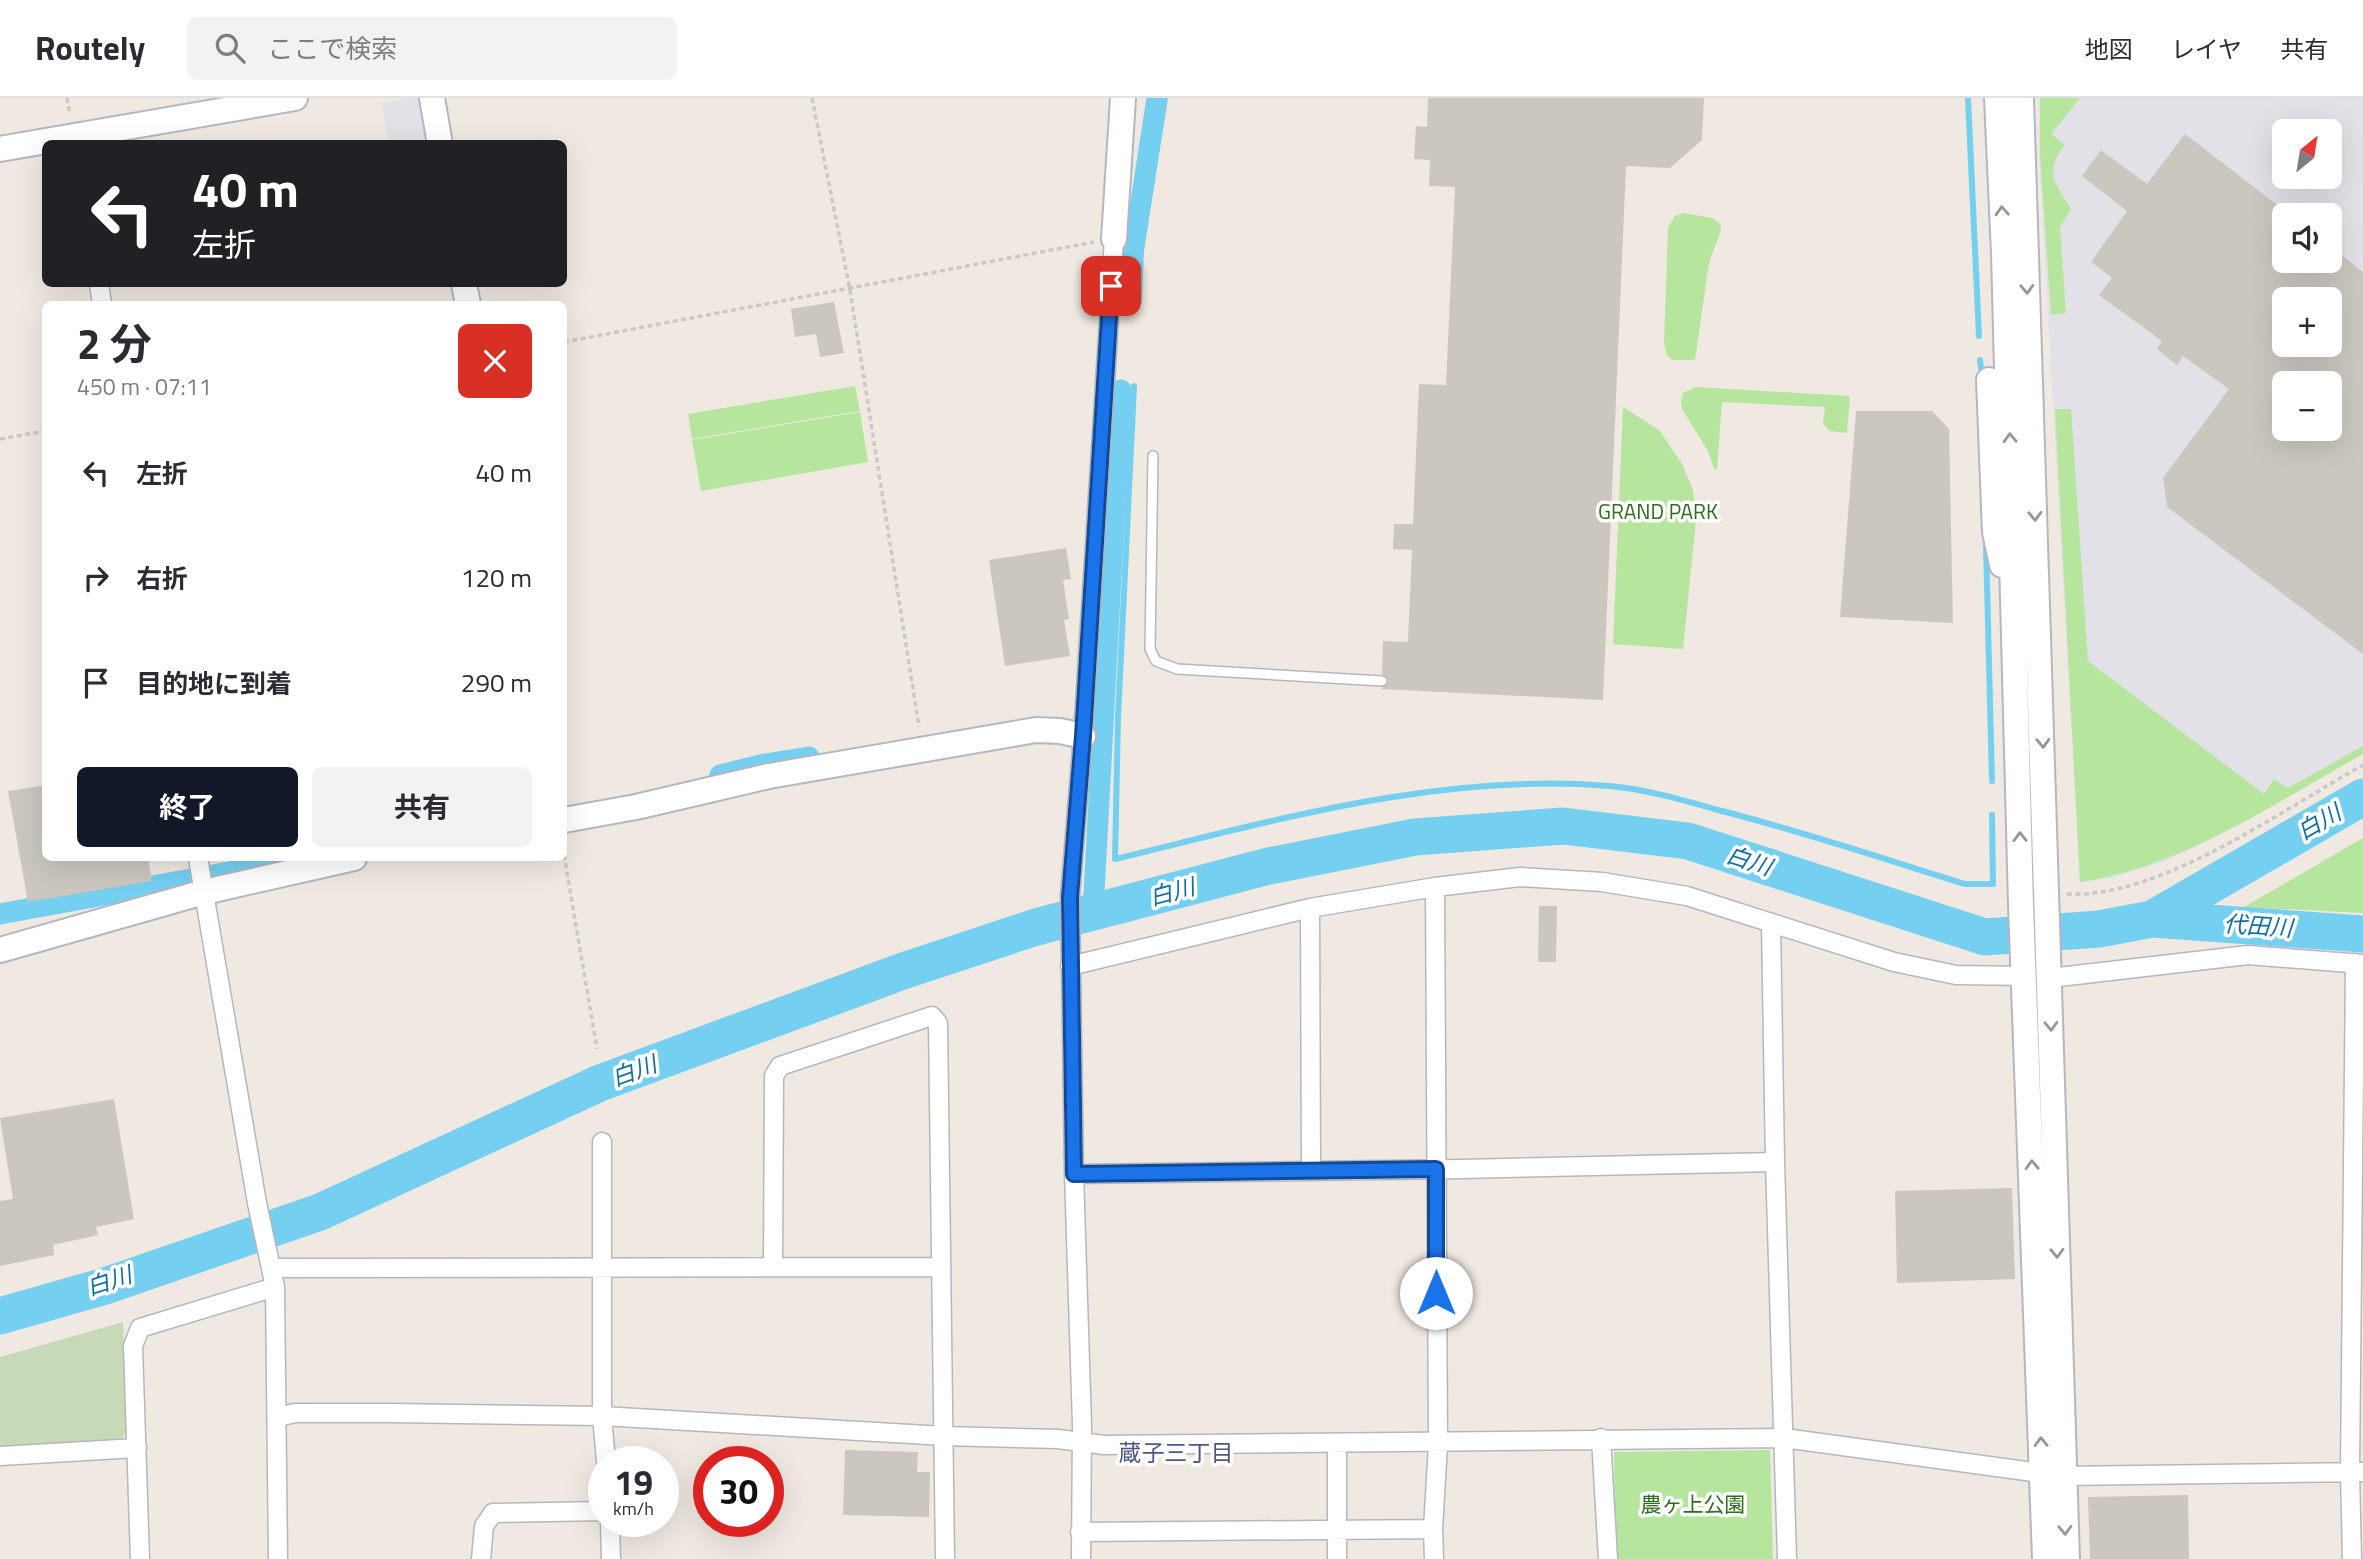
<!DOCTYPE html>
<html lang="ja">
<head>
<meta charset="utf-8">
<style>
  :root { --surface:#fff; --page:#f2f2f3; --text:#2b2b33; --muted:#7c7c81; --line:#e1e1e2; --accent:#111827 }
  body { margin:0; font-family:"Titillium Web","Noto Sans JP",sans-serif; background:var(--page); color:var(--text); height:100vh; display:flex; flex-direction:column; font-size:26px; white-space:nowrap }
  * { box-sizing:border-box; margin:0 }
  p { font-size:23px; color:var(--muted) }
  .icon { flex:none; width:38px; height:38px; fill:none; stroke:currentColor; stroke-width:2; stroke-linecap:round; stroke-linejoin:round }
  .map { position:relative; flex:1; overflow:hidden }
  .drawer { position:absolute; left:42px; top:203px; width:525px; height:560px; display:flex; flex-direction:column; background:var(--surface); border-radius:10px; box-shadow:0 7px 28px #0002 }
  .drawer>* { flex:none }
  .banner { position:absolute; left:42px; top:42px; width:525px; height:147px; border-radius:10px; box-shadow:0 7px 28px #0002; background:#202124; color:#fff; overflow:hidden }
  .needle { width:46px; rotate:30deg }
  .buttons { position:absolute; left:2272px; top:21px; display:grid; gap:14px }
  .buttons a { display:grid; place-items:center; width:70px; height:70px; border-radius:10px; background:var(--surface); box-shadow:0 7px 28px #0002; font-size:35px }
  .speed { position:absolute; left:588px; top:1348px; display:flex; gap:14px; font-size:35px; font-weight:700; text-align:center }
  .speed>* { display:grid; place-content:center; width:91px; height:91px; border-radius:50%; background:var(--surface); box-shadow:0 7px 28px #0002; line-height:1 }
  .speed small { font-size:18px; font-weight:400 }
  .speed .limit { border:10px solid #d22; background:#fff; color:#111 }
  .pin { position:absolute; display:grid; place-items:center; width:60px; height:60px; color:#fff; margin:-30px; border-radius:14px; box-shadow:0 4px 10px #0006 }
  .me { position:absolute; width:77px; margin:-38px; rotate:0deg; stroke-linejoin:round; filter:drop-shadow(0 0 5px #0008) }
  .turn { display:flex; align-items:center; gap:24px; height:147px; padding:0 35px; font-size:32px }
  .turn .icon { width:91px; height:91px; stroke-width:2.5 }
  .turn b { display:block; font-size:49px; line-height:60px }
  .round { display:grid; place-items:center; flex:none; width:74px; height:74px; border-radius:10px; background:var(--page) }
  .summary { display:flex; align-items:center; justify-content:space-between; height:119px; padding:0 35px }
  h1 { font-size:42px; font-weight:700; line-height:52px }
  .primary-button { display:flex; gap:14px; margin-top:auto; padding:14px 35px }
  .primary-button a { flex:1; height:80px; border-radius:10px; background:var(--accent); color:#fff; font-size:28px; font-weight:700; line-height:80px; text-align:center }
  .primary-button a+a { background:var(--page); color:var(--text) }
  ul { padding:0; list-style:none }
  li { display:flex; align-items:center; gap:21px; height:105px; padding:0 35px }
  li div { flex:1 }
  li b { display:block; font-size:26px }
  li em { font-style:normal }
  header { display:flex; align-items:center; gap:42px; box-sizing:border-box; height:98px; padding:0 35px; background:var(--surface); border-bottom:2px solid var(--line) }
  header strong { font-size:33px }
  nav { display:flex; gap:38px; margin-inline-start:auto; font-size:24px }
  .search { width:490px; height:63px; background:var(--page); display:flex; align-items:center; gap:18px; box-sizing:border-box; padding:0 24px; border-radius:10px; color:var(--muted); font-size:26px }
  .map>svg:first-child { display:block }
</style>
</head>
<body>
<header>
<strong>Routely</strong>
<div class="search"><svg class="icon" aria-label="search" viewBox="0 0 24 24"><circle cx="10" cy="10" r="6"/><path d="M15 15l6 6"/></svg>ここで検索</div>
<nav><a>地図</a><a>レイヤ</a><a>共有</a></nav>
</header>
<div class="map">
<svg width="2363" height="1461" viewBox="0 0 2363 1461">
  <rect width="100%" height="100%" fill="#efe9e1"/>
  <path fill="#e3e1e8" fill-rule="evenodd" d="M410 0H424L431 43 388 45 382 5Z
    M2039 0H2363V655L2211 741 2162 764 2118 778 2080 785 2039 57ZM2284 33H2329V79H2284ZM2284 117H2329V163H2284ZM2284 201H2329V247H2284ZM2284 285H2329V331H2284Z"/>
  <path fill="#b6e59e" d="M2040 0H2080L2051 36 2065 47C2043 74 2056 86 2071 111L2060 129 2066 215 2051 217 2040 58Z
    M1684 115 1712 120 1720 126 1721 132 1709 165 1695 262H1672L1667 257 1664 246 1668 130 1675 118Z
    M855 288 860 313 692 341 688 316Z
    M1696 289 1850 298 1847 335 1830 333 1823 326 1825 309 1722 304 1717 372 1714 371 1708 353 1682 311 1681 303 1683 295Z
    M1623 309 1659 332 1681 364 1692 389 1697 412 1683 551 1613 546Z
    M2055 311H2071L2088 563 2264 696 2274 681 2288 690 2363 648V656C2273 706 2184 768 2080 784Z
    M860 314 868 364 701 393 692 342Z
    M2363 740V815L2244 809Z
    M1770 1352 1773 1461H1616L1614 1354Z"/>
  <path fill="#c8d9b8" d="M123 1224 127 1333 120 1343 0 1349V1259Z"/>
  <g fill="none" stroke-linecap="round" stroke-linejoin="round">
    <path stroke="#75cff0" stroke-width="6" d="M1968 0 1979 238
      M1139 203 1141 150 1165 0
      M1980 262 1981 270
      M1134 288 1118 619 1115 761C1277 722 1440 674 1609 688 1646 691 1686 703 1722 713 1804 734 1884 761 1965 786H1993L1992 717
      M1986 447 1992 683"/>
    <path stroke="#75cff0" stroke-width="21" d="M1126 201 1157 0
      M720 677 765 666 809 659
      M1093 814 1121 292
      M0 816 290 763"/>
    <path stroke="#75cff0" stroke-width="37" d="M2152 821 2363 836
      M0 1218 105 1188 320 1114 600 985 903 873 1036 829 1269 768 1415 739 1563 728 1688 743 1985 839 2099 831 2152 821 2363 699"/>
  </g>
  <path fill="#cbc7bf" fill-rule="evenodd" d="M1428 0H1704L1702 42 1670 70 1626 68 1603 602 1381 591 1389 583 1382 576 1383 543 1408 544 1412 452 1393 451 1394 426H1413L1419 286 1446 287 1455 89 1429 88 1430 62 1414 61 1416 28 1427 29Z
    M2185 36 2284 112V163H2329V147L2363 174V556L2167 409 2163 380 2229 291 2183 258 2177 267 2157 251 2162 243 2099 197 2112 180 2091 164 2127 113 2082 78 2101 52 2147 86ZM2284 201H2329V247H2284ZM2284 285H2329V331H2284Z
    M834 204 844 255 820 259 816 236 795 239 791 211Z
    M1856 313H1932L1949 331 1953 525 1840 519Z
    M1066 450 1071 481 1063 482 1069 521 1064 522 1070 558 1005 568 989 462Z
    M46 687V760H148L152 783 28 804 8 693Z
    M1539 808H1557L1556 864H1538Z
    M114 1001 134 1121 96 1129 98 1137 53 1147 54 1157 0 1168V1103L13 1101 0 1020Z
    M2012 1090 2015 1181 1897 1185 1895 1093Z
    M845 1352 918 1354 917 1374H930L929 1419 843 1417Z
    M2188 1397 2189 1461H2090L2088 1399Z"/>
  <g fill="none" stroke-linecap="round" stroke-linejoin="round">
    <g stroke="#b4b7c1" stroke-width="12">
      <path id="lane" d="M1153 358 1150 551 1156 563 1177 571 1382 583"/>
    </g>
    <g stroke="#b4b7c1" stroke-width="21">
      <path id="street" d="M99 186 102 206
        M198 760 257 1105 275 1189 278 1461
        M1310 810 1311 1071
        M1771 825 1775 1064 1787 1461
        M1070 868 1310 810 1435 789 1520 779 1602 784 1687 798 1894 864 1956 877 2026 878
        M2050 880 2248 857 2363 866
        M602 1044V1318L606 1363
        M1074 1076 1462 1071 1775 1064
        M773 1167 774 978 780 968 932 918 938 925 945 1461
        M271 1170 940 1169
        M278 1319 295 1315H391L602 1318 944 1338 1058 1341 1104 1347 1784 1340 2063 1378 2363 1374
        M1601 1340 1608 1461
        M0 1358 137 1350
        M610 1423 611 1461
        M1433 1431 1434 1461
        M1080 1434 1433 1431 1438 1346 1435 789
        M140 1461 133 1248 140 1230 275 1189
        M481 1461 484 1428 493 1415 604 1413
        M1081 1461 1082 1327 1074 1076 1070 798 1083 638 1114 141
        M1337 1461V1345
        M2352 1461 2350 1374 2355 865"/>
    </g>
    <g stroke="#b4b7c1" stroke-width="28">
      <path id="secondary" d="M432 0 440 46
        M1997 0 2004 156 2021 807 2045 1461
        M2021 0 2067 1461
        M0 51 295 0
        M1114 141 1123 0
        M464 186 468 206
        M1989 282 1995 434 2002 467
        M564 722 636 709 769 678 1036 632 1060 633 1083 638
        M0 852 204 794 354 760"/>
    </g>
    <path stroke="#c9c9c9" stroke-width="3.5" stroke-dasharray="5 3.5" stroke-linecap="butt" d="M67 0 70 16
      M812 0 850 192 919 629
      M564 244 1094 144
      M0 341 46 333
      M564 757 597 951
      M2067 796C2160 801 2283 711 2363 667"/>
    <use href="#lane" stroke="#fff" stroke-width="9"/>
    <use href="#street" stroke="#fff" stroke-width="18"/>
    <use href="#secondary" stroke="#fff" stroke-width="24"/>
  </g>
  <defs><path id="oneway-chevron" d="M-2-3.5L2.5 0L-2 3.5" fill="none" stroke-width="1.6" stroke-linecap="round" stroke-linejoin="round" transform="scale(1.75)"/></defs>
  <g stroke="#969696">
    <use href="#oneway-chevron" transform="translate(2002 113) rotate(-93)"/>
    <use href="#oneway-chevron" transform="translate(2027 191) rotate(88)"/>
    <use href="#oneway-chevron" transform="translate(2010 340) rotate(-92)"/>
    <use href="#oneway-chevron" transform="translate(2035 418) rotate(88)"/>
    <use href="#oneway-chevron" transform="translate(2043 645) rotate(88)"/>
    <use href="#oneway-chevron" transform="translate(2020 739) rotate(-91)"/>
    <use href="#oneway-chevron" transform="translate(2051 928) rotate(88)"/>
    <use href="#oneway-chevron" transform="translate(2032 1067) rotate(-92)"/>
    <use href="#oneway-chevron" transform="translate(2057 1155) rotate(88)"/>
    <use href="#oneway-chevron" transform="translate(2041 1344) rotate(-92)"/>
    <use href="#oneway-chevron" transform="translate(2065 1432) rotate(88)"/>
  </g>
  <g fill="none" stroke-linecap="round" stroke-linejoin="round">
    <g stroke="#114b97" stroke-width="18">
      <path id="route" d="M1111 188 1083 638 1070 799 1074 1076 1436 1071V1195"/>
    </g>
    <use href="#route" stroke="#1a73e8" stroke-width="12"/>
  </g>
  <g text-anchor="middle" stroke-width="7" stroke-linejoin="round" paint-order="stroke">
    <g font-size="21" fill="#2c6e1b" stroke="#fff">
      <text x="1658" y="421">GRAND PARK</text>
      <text x="1693" y="1414">農ヶ上公園</text>
    </g>
    <g font-size="23" font-style="italic" fill="#0d6fa3" stroke="#fff">
      <text transform="translate(2319 724) rotate(-30)" y="8">白川</text>
      <text transform="translate(1749 763) rotate(18)" y="8">白川</text>
      <text transform="translate(1172 794) rotate(-15)" y="8">白川</text>
      <text transform="translate(2258 828) rotate(4)" y="8">代田川</text>
      <text transform="translate(634 973) rotate(-20)" y="8">白川</text>
      <text transform="translate(109 1183) rotate(-18)" y="8">白川</text>
    </g>
    <g font-size="23" fill="#4d5680" stroke="#fff">
      <text x="1176" y="1363">蔵子三丁目</text>
    </g>
  </g>
</svg>
<div class="buttons">
<a><svg class="needle" viewBox="-14 -14 28 28"><path d="M0-13l5 13h-10z" fill="#e53935"/><path d="M0 13l5-13h-10z" fill="#7c7c81"/></svg></a>
<a><svg class="icon" aria-label="sound" viewBox="0 0 24 24"><path d="M4 9h4l5-4v14l-5-4H4zM17 9q2 3 0 6"/></svg></a>
<a>+</a>
<a>−</a>
</div>
<div class="speed"><div>19<small>km/h</small></div><div class="limit">30</div></div>
<div class="pin" style="left:1111px;top:188px;background:#d93025"><svg class="icon" aria-label="arrive" viewBox="0 0 24 24"><path d="M6 21V4h12l-3 4 3 4H6"/></svg></div>
<svg class="me" style="left:1436px;top:1195px" viewBox="-20 -20 40 40"><circle r="19" fill="#fff"/><path d="M0-13L10 11 0 6-10 11z" fill="#1a73e8"/></svg>
<div class="banner">
<div class="turn"><svg class="icon" aria-label="left" viewBox="0 0 24 24"><path d="M17 20v-9H6M10 6l-5 5 5 5"/></svg><div><b>40 m</b>左折</div></div>
</div>
<section class="drawer">
<div class="summary"><div><h1>2 分</h1><p>450 m · 07:11</p></div><a class="round" style="background:#d93025;color:#fff"><svg class="icon" aria-label="close" viewBox="0 0 24 24"><path d="M6 6l12 12M18 6L6 18"/></svg></a></div>
<ul>
<li><svg class="icon" aria-label="left" viewBox="0 0 24 24"><path d="M17 20v-9H6M10 6l-5 5 5 5"/></svg><div><b>左折</b></div><em>40 m</em></li>
<li><svg class="icon" aria-label="right" viewBox="0 0 24 24"><path d="M7 20v-9h11M14 6l5 5-5 5"/></svg><div><b>右折</b></div><em>120 m</em></li>
<li><svg class="icon" aria-label="arrive" viewBox="0 0 24 24"><path d="M6 21V4h12l-3 4 3 4H6"/></svg><div><b>目的地に到着</b></div><em>290 m</em></li>
</ul>
<div class="primary-button"><a>終了</a><a>共有</a></div>
</section>
</div>
</body>
</html>
